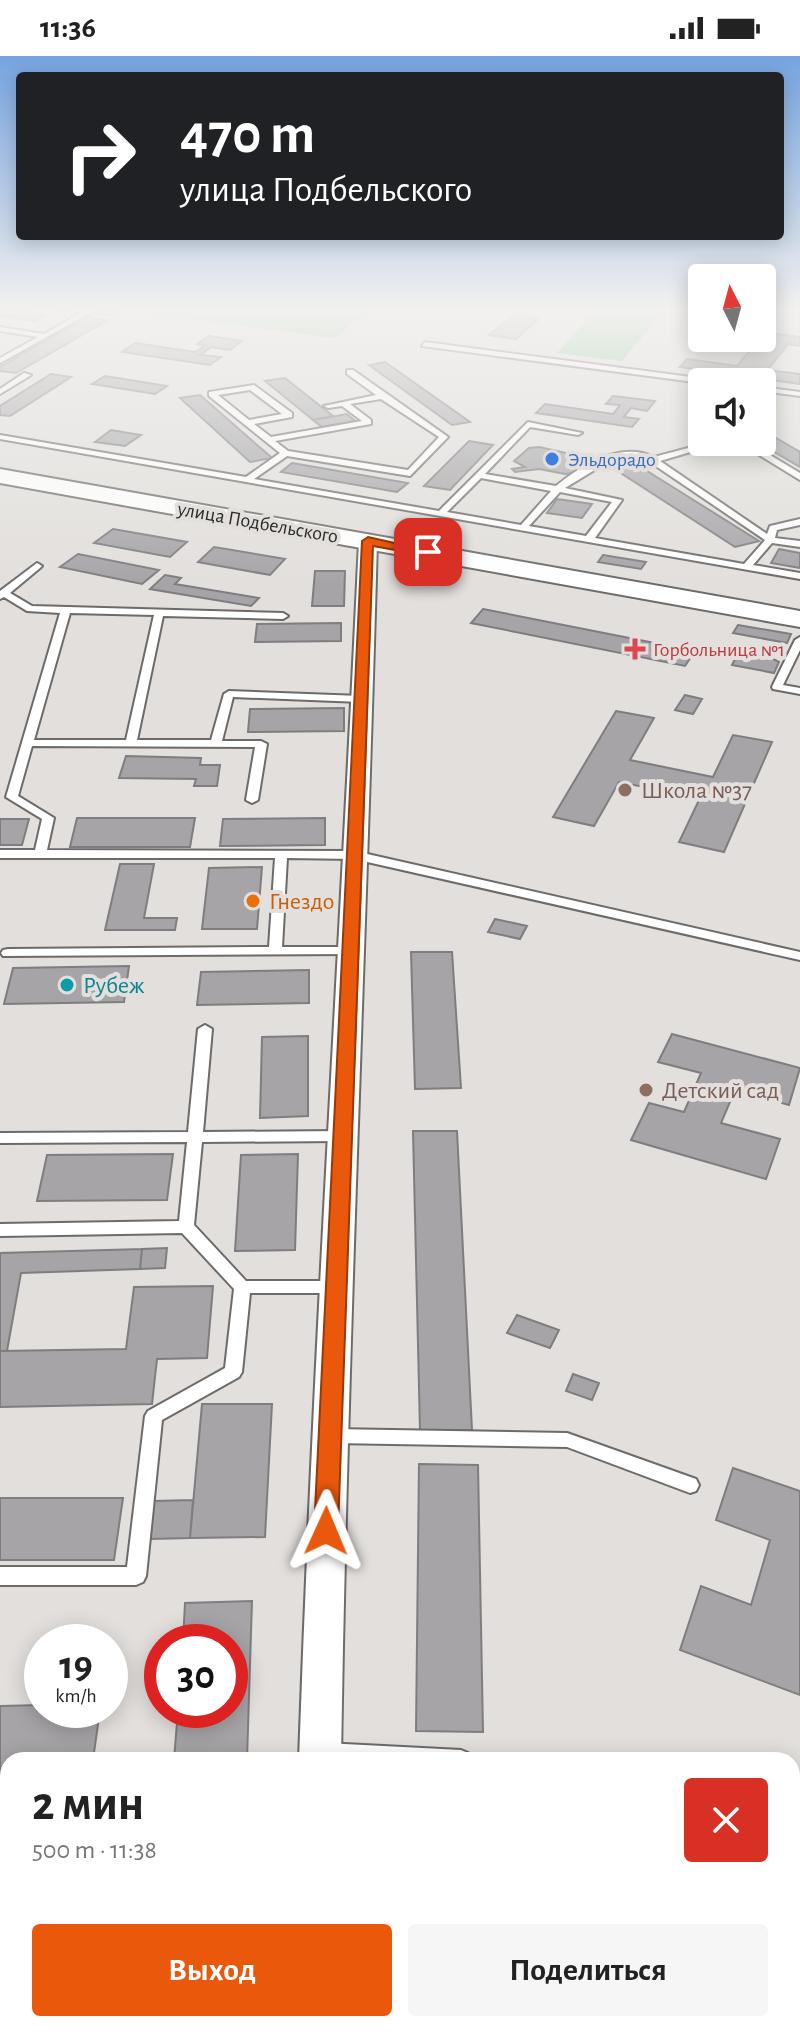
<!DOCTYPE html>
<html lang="ru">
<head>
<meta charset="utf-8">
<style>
  :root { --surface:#fff; --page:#f6f6f6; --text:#222; --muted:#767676; --accent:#ea580c }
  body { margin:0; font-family:"Alegreya Sans",sans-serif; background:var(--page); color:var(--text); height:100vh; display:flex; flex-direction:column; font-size:30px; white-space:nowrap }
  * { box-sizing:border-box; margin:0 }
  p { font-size:26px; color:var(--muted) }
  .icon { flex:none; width:44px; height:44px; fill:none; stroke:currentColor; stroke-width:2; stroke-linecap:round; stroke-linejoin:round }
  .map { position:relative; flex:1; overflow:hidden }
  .sheet { position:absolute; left:0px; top:1696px; width:800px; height:280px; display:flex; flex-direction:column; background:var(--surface); border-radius:24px 24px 0 0; box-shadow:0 4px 20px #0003 }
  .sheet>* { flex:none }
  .banner { position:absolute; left:16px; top:16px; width:768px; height:168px; border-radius:8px; box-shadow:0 4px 20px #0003; background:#202124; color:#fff; overflow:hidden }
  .needle { width:52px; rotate:354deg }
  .buttons { position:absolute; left:688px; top:208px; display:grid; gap:16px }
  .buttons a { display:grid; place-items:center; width:88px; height:88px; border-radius:8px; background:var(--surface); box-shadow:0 4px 20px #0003; font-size:40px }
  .speed { position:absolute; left:24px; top:1568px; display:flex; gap:16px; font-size:40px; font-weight:700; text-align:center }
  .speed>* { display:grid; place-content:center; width:104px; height:104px; border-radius:50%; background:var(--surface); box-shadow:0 4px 20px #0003; line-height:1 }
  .speed small { font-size:20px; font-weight:400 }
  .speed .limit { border:12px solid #d22; background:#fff; color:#111 }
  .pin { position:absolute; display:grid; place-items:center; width:68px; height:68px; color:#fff; margin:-34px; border-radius:16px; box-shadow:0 4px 12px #0006 }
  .me { position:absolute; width:88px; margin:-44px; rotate:1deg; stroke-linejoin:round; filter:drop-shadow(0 0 6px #0008) }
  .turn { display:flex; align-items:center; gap:28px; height:168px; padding:0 32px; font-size:36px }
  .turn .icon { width:104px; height:104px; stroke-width:2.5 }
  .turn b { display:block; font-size:56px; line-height:68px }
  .round { display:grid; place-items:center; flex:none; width:84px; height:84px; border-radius:8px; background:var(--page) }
  .summary { display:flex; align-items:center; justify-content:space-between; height:136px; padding:0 32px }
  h1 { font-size:48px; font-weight:700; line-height:60px }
  .cta { display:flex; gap:16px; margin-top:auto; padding:16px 32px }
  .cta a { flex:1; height:92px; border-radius:8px; background:var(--accent); color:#fff; font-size:32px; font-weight:700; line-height:92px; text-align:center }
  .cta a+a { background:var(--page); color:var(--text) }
  .status { display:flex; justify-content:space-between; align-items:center; height:56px; padding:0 40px; background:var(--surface); direction:ltr }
  .status svg { height:22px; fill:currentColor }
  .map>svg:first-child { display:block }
</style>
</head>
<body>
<div class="status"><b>11:36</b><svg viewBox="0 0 49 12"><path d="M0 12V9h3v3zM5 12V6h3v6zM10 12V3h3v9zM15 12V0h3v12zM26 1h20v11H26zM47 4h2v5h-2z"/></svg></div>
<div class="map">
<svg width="800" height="1976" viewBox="0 0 800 1976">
  <rect width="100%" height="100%" fill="#e2dfdc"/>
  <path fill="#86ca94" d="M148 251H374L334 282 139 256Z
    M599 251H667L622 305 557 297Z"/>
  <path fill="#a6a4a7" stroke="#7e7d7f" stroke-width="2" d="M107 251H129L113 260 95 257Z
    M0 252 47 258 35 265 0 260Z
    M514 258 540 262 516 283 489 279Z
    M88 261 108 264 16 317 0 315V311Z
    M762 276 800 281V290L788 288 767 314 800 318V328L680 311 687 303 737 310 759 284 748 282H762Z
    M209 280 242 285 230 294 211 291 200 299 221 301 210 309 122 296 135 287 195 296 205 290 197 288Z
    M385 306 470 366 452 369 369 309Z
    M51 318 71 321 10 360 0 359V350Z
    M105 320 167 330 155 338 92 328Z
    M285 322 333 360 313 364 265 325Z
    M200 339 272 402 250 406 180 342Z
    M613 340 655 345 647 355 631 352 624 361 639 363 632 371 536 357 545 348 613 358 620 349 606 348Z
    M347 358 355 365 322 371 313 364Z
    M111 374 141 379 125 390 95 386Z
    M771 379 800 396V411L757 386Z
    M469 385 493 389 450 434 424 430Z
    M539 391 575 399 589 398 592 400 585 401 590 405 580 416 565 418 539 413 515 416 512 413 525 411 514 405 529 392Z
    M292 407 408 427 397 436 281 416Z
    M636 408 759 485 735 491 613 412Z
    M557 443 592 448 582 462 547 457Z
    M113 473 187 486 170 501 94 487Z
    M214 491 285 503 270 519 198 506Z
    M779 493 800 497V512L771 507Z
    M78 498 159 514 142 528 60 511Z
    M603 499 646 506 641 513 598 506Z
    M315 515H345L344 550H312Z
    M165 519 181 522 175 528 259 542 251 550 150 533Z
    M483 553 695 595 685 610 471 567Z
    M341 567V585L255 586 257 568Z
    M738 569 791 578 787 587 733 577Z
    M760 596 779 606 774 617 732 609 737 599Z
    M685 639 702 643 693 658 675 654Z
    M344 652V675L248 676 250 653Z
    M616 655 654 662 630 704 713 721 733 679 772 686 724 796 679 786 700 742 619 726 594 770 553 761Z
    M126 700 201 702 200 709H220L217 730H194L196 723 119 722Z
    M77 762H195L190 791H70Z
    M325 762V789L220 790 223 763Z
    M0 763H29L22 789H0Z
    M120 808H154L144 862H177L175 874H105Z
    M262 811 257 873H202L209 812Z
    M495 863 527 870 520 883 488 876Z
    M411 896H452L461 1032 415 1033Z
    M129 910 124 946 4 948 13 912Z
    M309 914V947L197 949 201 916Z
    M672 978 800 1012 789 1049 735 1034 721 1067 780 1083 766 1123 631 1084 649 1047 684 1056 701 1017 658 1006Z
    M308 980V1060L260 1062 262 981Z
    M413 1075H457L472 1374H420Z
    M173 1098 167 1144 37 1145 47 1099Z
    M298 1098 295 1194 235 1195 241 1099Z
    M167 1192 165 1212 140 1213 142 1193Z
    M142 1193 140 1213 21 1217 7 1295H0V1197Z
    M213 1230 207 1302 157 1303 152 1348 0 1351V1295L126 1293 134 1231Z
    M517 1259 559 1274 550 1292 507 1277Z
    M573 1318 599 1327 592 1344 566 1335Z
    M202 1348H272L265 1481 190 1482Z
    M419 1408 478 1409 483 1676 416 1675Z
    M733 1412 800 1435V1639L680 1594 701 1530 751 1549 770 1484 716 1464Z
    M0 1442H123L114 1504H0Z
    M193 1444 190 1482 150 1483 154 1445Z
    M252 1545 247 1704H174L178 1654H230V1586H183L185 1547Z
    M42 1649V1654H100L93 1704H8V1738H0V1650Z
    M0 1917H8V1968H220L219 1976H0Z"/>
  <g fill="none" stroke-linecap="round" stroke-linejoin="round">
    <g stroke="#6d6b69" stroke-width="4">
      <path id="lane" d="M45 251 87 254 101 251 0 307V302L38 281 0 275V271L44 278 81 257Z
        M425 286 714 324 718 326 702 327 422 290Z
        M347 314H353L448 381 410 420 287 400 254 423 439 455 528 366 582 377 578 379 530 371 485 418 556 430C582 409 620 385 654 401L711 386H724L660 405 767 478 770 470 800 463V469L777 474 775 482 800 485V491L772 487 753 509 800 517V523L0 383V379L246 421 280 397 209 340V336L254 329 292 357V361L254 368 271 381 362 365 342 350 328 352 324 350 376 339 347 318ZM250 334 282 358 249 364 218 339ZM381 343 439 381 408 414 288 395 275 385 371 368V364L350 348ZM630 400 640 401 650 406 765 484 744 508 595 482 622 444 565 432 606 407ZM481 422 551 435 521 469 447 456ZM560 436 612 446 586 480 529 470Z
        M24 317 31 319 0 338V333Z
        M762 331 800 336V340L762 335Z
        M738 386H748L800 417V424Z
        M37 507 42 510 40 512 10 537 32 550 283 557 288 560 283 563 163 560 137 684H211L224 638 229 635 361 640 366 643 361 646 233 641 222 685H261L267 688 258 744 252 747 246 744 255 691 32 690 18 740 54 762 47 794 354 795 800 896V904L354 803 287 802 282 891H353L358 892 360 895 358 898 3 900 1 897 3 894 8 893 269 891 275 802H0V794H35L42 763 6 741 60 557 27 555 4 541 0 543V535ZM70 557 154 559 126 684H34Z
        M800 581V594L783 629 800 632V638L773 633 772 631 795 584Z
        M205 969 212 973 203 1076 342 1075 347 1076 349 1080 347 1084 342 1085 202 1086 194 1169 246 1225H335L341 1227 343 1231 341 1235 335 1237H250L242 1316 239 1321 162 1364 146 1520 143 1526 136 1529H0V1511H127L145 1360 148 1355 225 1312 234 1233 182 1177 0 1180V1168L179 1165 187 1086 0 1087V1077L188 1076 198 973Z
        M332 1373 567 1377 696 1423 699 1429 696 1435 690 1437 567 1391 332 1387 326 1385 323 1380 326 1375Z
        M325 1687 461 1694 468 1697 472 1704H317L315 1697 318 1690Z
        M792 1815 800 1818V1840L792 1837Z
        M277 1968H301L300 1976H276Z
        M729 1968H769L772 1976H733Z"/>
    </g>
    <g stroke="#6d6b69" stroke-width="4">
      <path id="street" d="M368 480 377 485C366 891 347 1297 341 1704H299C313 1297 340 891 359 485Z
        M0 1794H8V1838H0Z"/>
    </g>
    <g stroke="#6d6b69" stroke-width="4">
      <path id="secondary" d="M0 413 800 555V571L0 427Z"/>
    </g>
    <use href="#lane" fill="#fff" fill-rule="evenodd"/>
    <use href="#street" fill="#fff" fill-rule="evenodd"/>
    <use href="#secondary" fill="#fff" fill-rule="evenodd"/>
  </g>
  <linearGradient id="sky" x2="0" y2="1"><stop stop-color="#76a4e1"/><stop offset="0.48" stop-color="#f2f1ef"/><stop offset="1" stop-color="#f2f1ef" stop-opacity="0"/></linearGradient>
  <rect width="800" height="528" fill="url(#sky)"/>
  <path fill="#ea580c" stroke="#983908" stroke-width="2" d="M368 481 434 496 428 500 373 490C364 818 349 1146 338 1475L334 1483 326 1486 317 1483 314 1475C329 1145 348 815 362 485Z"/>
  <circle fill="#3f7fe0" stroke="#e2dfdc" stroke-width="3" cx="552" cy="403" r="8"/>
  <path fill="#e0444e" stroke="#e2dfdc" stroke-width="3" d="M631 581h8v8h8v8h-8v8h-8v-8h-8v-8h8z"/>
  <g fill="#8d6e63" stroke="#e2dfdc" stroke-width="3">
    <circle cx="625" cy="734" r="8"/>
    <circle cx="646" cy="1034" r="8"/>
  </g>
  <circle fill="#e8710a" stroke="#e2dfdc" stroke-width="3" cx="253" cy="845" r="8"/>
  <circle fill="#0f9aa8" stroke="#e2dfdc" stroke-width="3" cx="67" cy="929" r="8"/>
  <g text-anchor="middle" stroke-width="8" stroke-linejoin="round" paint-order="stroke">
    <g font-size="20" fill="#366cbe" stroke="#e2dfdc" text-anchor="start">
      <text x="568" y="410">Эльдорадо</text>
    </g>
    <g font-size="20" fill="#2b2a29" stroke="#e2dfdc">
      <text transform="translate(258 466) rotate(10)" y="7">улица Подбельского</text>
    </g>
    <g font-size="20" fill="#be3a42" stroke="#e2dfdc" text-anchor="start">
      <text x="653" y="600">Горбольница №1</text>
    </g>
    <g font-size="24" fill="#785e54" stroke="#e2dfdc" text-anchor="start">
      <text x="641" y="742">Школа №37</text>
      <text x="662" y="1042">Детский сад</text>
    </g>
    <g font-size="24" fill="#c56008" stroke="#e2dfdc" text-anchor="start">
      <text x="269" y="853">Гнездо</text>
    </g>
    <g font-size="24" fill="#0d838f" stroke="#e2dfdc" text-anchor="start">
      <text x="83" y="937">Рубеж</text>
    </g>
  </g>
</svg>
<div class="buttons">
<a><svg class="needle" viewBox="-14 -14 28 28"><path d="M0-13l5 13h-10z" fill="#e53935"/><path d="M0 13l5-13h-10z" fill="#767676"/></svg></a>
<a><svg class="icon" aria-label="sound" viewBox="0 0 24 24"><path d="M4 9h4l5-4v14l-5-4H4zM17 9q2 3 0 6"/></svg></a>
</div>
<div class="speed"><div>19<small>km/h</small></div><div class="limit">30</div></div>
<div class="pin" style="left:428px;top:496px;background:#d93025"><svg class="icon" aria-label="arrive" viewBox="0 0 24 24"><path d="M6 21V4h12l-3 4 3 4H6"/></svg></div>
<svg class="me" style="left:326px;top:1475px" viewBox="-20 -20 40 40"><path d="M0-17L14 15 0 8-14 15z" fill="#ea580c" stroke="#fff" stroke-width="4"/></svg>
<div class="banner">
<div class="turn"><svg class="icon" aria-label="right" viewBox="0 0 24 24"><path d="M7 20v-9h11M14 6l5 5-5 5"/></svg><div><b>470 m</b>улица Подбельского</div></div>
</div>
<section class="sheet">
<div class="summary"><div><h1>2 мин</h1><p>500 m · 11:38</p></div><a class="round" style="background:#d93025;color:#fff"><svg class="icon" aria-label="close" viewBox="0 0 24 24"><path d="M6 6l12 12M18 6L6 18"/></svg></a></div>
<div class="cta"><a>Выход</a><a>Поделиться</a></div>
</section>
</div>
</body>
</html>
